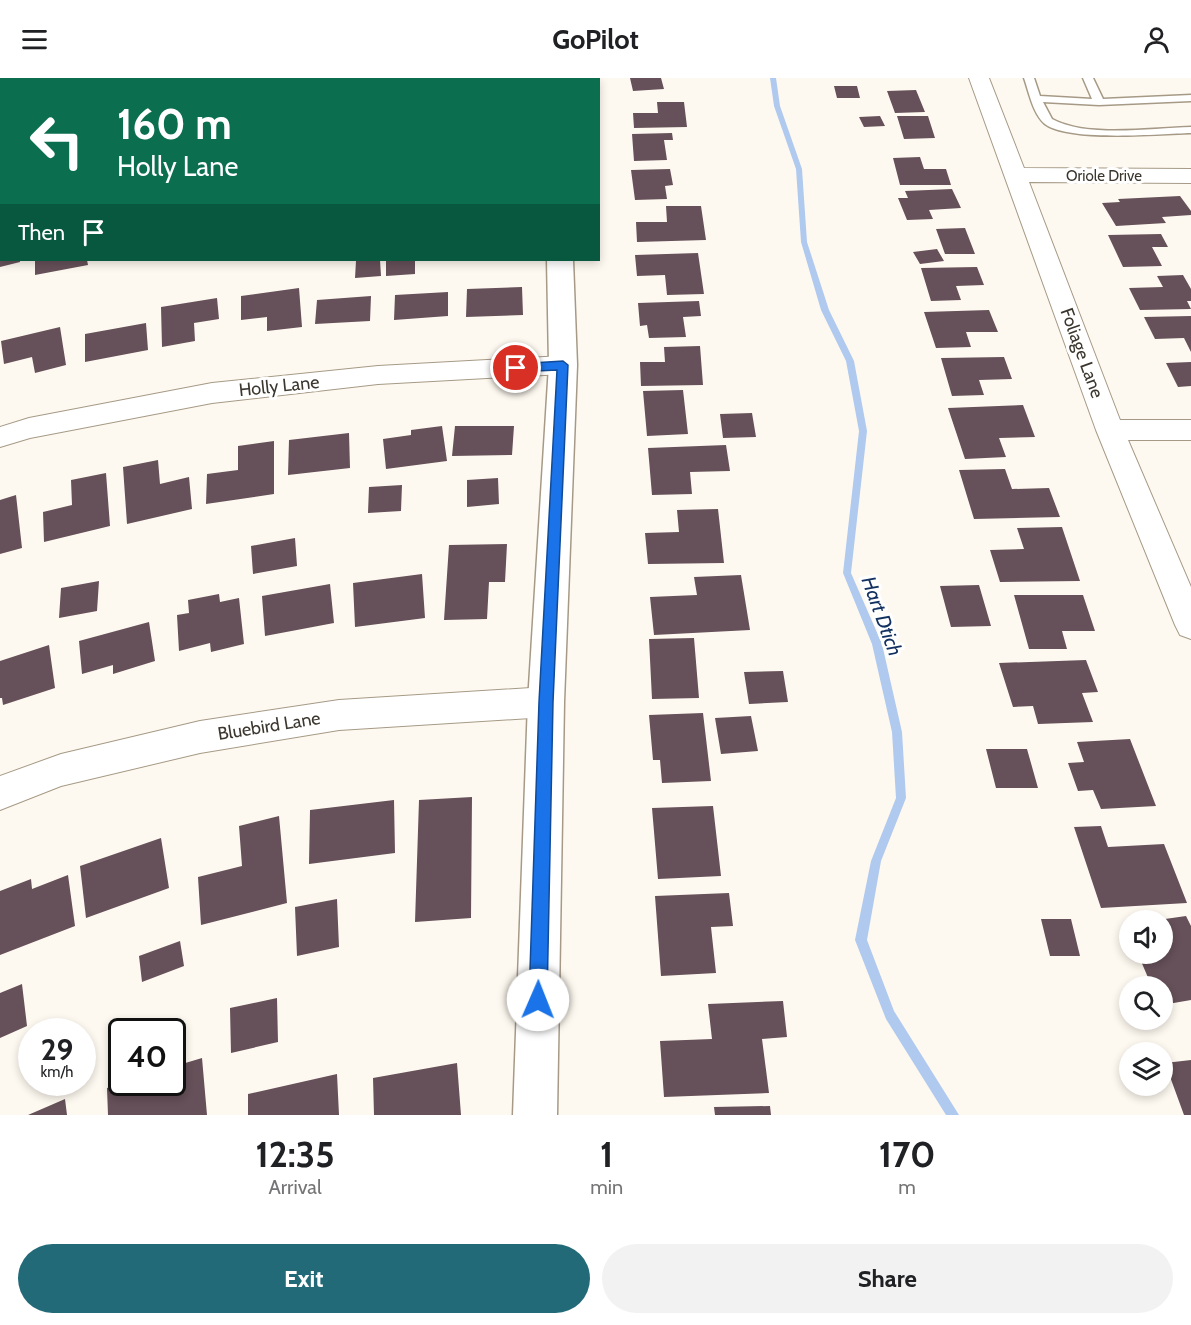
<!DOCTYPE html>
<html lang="en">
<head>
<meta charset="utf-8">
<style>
  :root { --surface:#fff; --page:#f2f2f2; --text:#202124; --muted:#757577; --accent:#226a77 }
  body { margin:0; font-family:Cabin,sans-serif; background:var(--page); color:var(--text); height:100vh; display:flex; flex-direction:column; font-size:22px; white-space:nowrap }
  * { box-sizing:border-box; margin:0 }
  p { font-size:20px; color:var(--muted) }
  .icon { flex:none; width:33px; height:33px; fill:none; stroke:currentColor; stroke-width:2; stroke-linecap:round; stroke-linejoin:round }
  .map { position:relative; height:1037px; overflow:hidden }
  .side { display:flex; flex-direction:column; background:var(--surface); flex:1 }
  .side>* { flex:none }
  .guide { position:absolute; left:0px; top:0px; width:600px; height:183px; box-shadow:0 3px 9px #0003; background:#0b6e4f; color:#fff; overflow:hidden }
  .controls { position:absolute; left:1119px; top:832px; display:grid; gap:12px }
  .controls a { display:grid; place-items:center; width:54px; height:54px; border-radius:50%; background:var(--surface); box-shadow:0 3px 9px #0003; font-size:30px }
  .speed { position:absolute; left:18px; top:940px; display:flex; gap:12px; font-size:30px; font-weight:700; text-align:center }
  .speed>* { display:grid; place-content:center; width:78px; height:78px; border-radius:50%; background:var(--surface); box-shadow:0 3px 9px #0003; line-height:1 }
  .speed small { font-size:15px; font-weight:400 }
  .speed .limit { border:3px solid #111; border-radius:9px; background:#fff; color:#111 }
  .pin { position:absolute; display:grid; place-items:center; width:51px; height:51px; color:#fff; margin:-26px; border:3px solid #fff; border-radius:50%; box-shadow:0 2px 6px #0007 }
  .me { position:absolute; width:66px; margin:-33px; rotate:1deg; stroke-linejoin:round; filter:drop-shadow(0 0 4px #0008) }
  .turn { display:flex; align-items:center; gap:21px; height:126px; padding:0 18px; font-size:27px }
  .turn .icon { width:78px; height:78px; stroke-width:2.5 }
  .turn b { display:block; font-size:42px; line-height:51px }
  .then { display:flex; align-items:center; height:57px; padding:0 18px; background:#0003; gap:12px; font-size:22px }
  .eta { display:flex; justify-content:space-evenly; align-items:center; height:102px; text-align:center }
  .eta b { font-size:36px; font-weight:800; line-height:42px }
  .action { display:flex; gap:12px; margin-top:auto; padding:12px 18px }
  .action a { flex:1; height:69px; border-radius:36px; background:var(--accent); color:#fff; font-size:24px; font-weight:800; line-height:69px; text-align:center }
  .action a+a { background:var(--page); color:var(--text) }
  header { display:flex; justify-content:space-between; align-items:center; height:78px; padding:0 18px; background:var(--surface); font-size:27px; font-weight:800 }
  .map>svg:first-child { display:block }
</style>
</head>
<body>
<header><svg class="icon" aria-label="menu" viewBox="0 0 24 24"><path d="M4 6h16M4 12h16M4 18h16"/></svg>GoPilot<svg class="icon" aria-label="person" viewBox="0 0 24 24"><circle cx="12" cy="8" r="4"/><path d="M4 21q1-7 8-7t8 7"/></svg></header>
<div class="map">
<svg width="1191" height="1037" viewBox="0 0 1191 1037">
  <rect width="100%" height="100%" fill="#fef9f0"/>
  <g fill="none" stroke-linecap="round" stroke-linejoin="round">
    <path fill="#b0c9ef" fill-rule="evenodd" d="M770 0H776L780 28 802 91 807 164 829 232 854 283 867 353 851 495 882 566 902 654 906 720 881 783 867 862 894 933 959 1037H946L886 941 855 862 871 783 896 720 892 654 872 566 843 495 859 353 846 283 821 232 801 164 796 91 774 28Z"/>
  </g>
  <path fill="#665059" d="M630 0H661L664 11 633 13Z
    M834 8H857L860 20H837Z
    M916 12 925 34 895 35 887 13Z
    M657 24H684L687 49 634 50 633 35H658Z
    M880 38 885 48 864 49 859 39Z
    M897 38H928L935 60 904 61Z
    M672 55 673 62H664L667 82 634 83 632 56Z
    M920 79 924 91H946L951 107H900L893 80Z
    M670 91 673 107 665 108 667 121 635 122 631 92Z
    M952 111 961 130 929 132 933 141 907 142 898 120H908L905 113Z
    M1180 118 1191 133V137L1162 139 1166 145 1116 148 1102 125 1120 124 1118 121Z
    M666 128H701L706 162 637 164 636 144H667Z
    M965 150 975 176H945L936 151Z
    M1161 156 1168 169H1152L1162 188 1123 189 1108 157Z
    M937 171 944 183 920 186 913 174Z
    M698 175 704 216 667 217 665 197 637 198 635 177Z
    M0 182H20V184L0 189Z
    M35 182H87L88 187 35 197Z
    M369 182H380L381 198 355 200 356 183Z
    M386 182H415V196L386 198Z
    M977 189 984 207 956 208 961 222 931 223 921 190Z
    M1183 197 1191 211V223H1187L1191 231 1140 232 1129 210 1163 209 1157 198Z
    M522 209 523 237 466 239 467 211Z
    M299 210 302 249 267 253V239L241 242V218Z
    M448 214V238L394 242 395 217Z
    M371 218 370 243 315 246 317 222Z
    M217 220 219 241 194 245 195 263 162 269 161 229Z
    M699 223 701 238 683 239 686 259 649 260 647 247 640 248 638 225Z
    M989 232 998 254H966L971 269 936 270 924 234Z
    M1191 238V274L1184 260 1155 261 1144 239Z
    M146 245 148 272 85 284V256Z
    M60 249 66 287 35 295 32 279 4 286 1 263Z
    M700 268 703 307 641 308 640 284H665L664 269Z
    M1004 279 1012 301 979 302 984 317 952 318 941 280Z
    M1191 284V308L1178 309 1166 285Z
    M683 312 688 356 647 358 643 313Z
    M1023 327 1035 359 999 360 1006 379 965 381 948 330Z
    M752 335 756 359 723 360 720 336Z
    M442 348 447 383 386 391 383 361 411 357V352Z
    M455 348H514L512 377 452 378Z
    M349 355 350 390 288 397 289 362Z
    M274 363V416L206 426 207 396 238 392V368Z
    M726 367 730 393 690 394 692 416 652 417 648 370Z
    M158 382 160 406 189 399 192 431 127 446 123 389Z
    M1005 391 1012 411 1049 410 1060 439 974 441 959 392Z
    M106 395 110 448 44 464 43 434 72 427 71 402Z
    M498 400 499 426 467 429V402Z
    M402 407 401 433 368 435 369 409Z
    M16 417 22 470 0 476V422Z
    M718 431 724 485 648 486 645 455 679 454 677 432Z
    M1062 449 1080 503 1000 504 990 472 1024 471 1017 450Z
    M295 460 297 488 253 496 251 468Z
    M507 466 505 504H489L487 541 444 542 449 467Z
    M422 496 425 540 355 549 353 505Z
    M741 497 750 552 654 557 650 519 697 517 694 499Z
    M99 503 97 533 59 540 61 510Z
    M330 506 334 545 265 558 262 518Z
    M979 507 991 548 951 549 940 508Z
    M219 516 220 524 239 520 244 566 211 574 210 565 179 573 177 537 189 535 188 522Z
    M1014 517H1083L1095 553H1062L1067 571H1029Z
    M149 544 155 583 113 596V587L82 596 79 563Z
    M694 560 699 620 652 621 649 561Z
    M49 567 55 610 3 627 2 620H0V583Z
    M1086 582 1098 614 1082 615 1093 644 1038 646 1033 628 1013 629 999 585Z
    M783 593 788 624 749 626 744 594Z
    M703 635 711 703 662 705 660 682H653L649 637Z
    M751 638 758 673 721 676 715 640Z
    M1130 661 1156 728 1101 731 1093 712 1078 713 1068 685 1084 684 1077 664Z
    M986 671H1027L1038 710H996Z
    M472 719 471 840 415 844 419 722Z
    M394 722 395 775 309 786 310 732Z
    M713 728 721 798 658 801 652 730Z
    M279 738 287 825 201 847 198 799 242 788 239 748Z
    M1101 748 1108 769 1164 766 1187 825 1101 830 1074 749Z
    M161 760 169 810 86 840 80 788Z
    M68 797 75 848 0 877V813L31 801 32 811Z
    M729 815 733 848 711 849 716 895 661 898 655 818Z
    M337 821 339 869 297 878 295 829Z
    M1186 838 1191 848V922L1162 927V909H1152L1138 876H1162V843L1158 842Z
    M1041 841H1071L1080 878H1050Z
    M180 863 184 888 142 904 139 878Z
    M22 906 27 948 0 960V915Z
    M277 920 278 964 231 975 230 930Z
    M783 923 787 959 762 961 769 1015 664 1019 660 963 712 961 708 926Z
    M202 980 207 1037H108L107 1010 123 1005H172V989Z
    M1191 982V1037H1184L1165 985Z
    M457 985 461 1037H374L373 1000Z
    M337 996 339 1037H248V1016Z
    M65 1021 67 1037H28Z
    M770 1028 771 1037H715L714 1029Z"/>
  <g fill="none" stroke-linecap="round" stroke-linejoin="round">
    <g stroke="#a69a86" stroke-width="3">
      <path id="lane" d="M1024 0H1034L1040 18 1092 21 1083 0H1093L1103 21 1191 17V23L1099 27 1043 24 1052 41C1086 60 1152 50 1191 49V55C1159 56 1069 64 1045 46 1033 36 1029 14 1024 0Z"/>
    </g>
    <g stroke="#a69a86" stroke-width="2">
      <path id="street" d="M969 0H989L1024 90 1191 91V105L1029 104 1120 342H1191V362H1128L1191 509V561L1180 557 1175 547 1096 352Z
        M0 119H2V133H0Z
        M563 278 572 280 576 287 572 294 563 296 378 306 212 325 30 360 0 369V349L29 340 212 305 378 288Z
        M546 609 558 613 563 624 558 635 546 639 339 652 200 675 61 708 0 732V698L61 676 200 643 339 622Z"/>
    </g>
    <g stroke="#a69a86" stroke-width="3">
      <path id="secondary" d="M551 0H573V2H551Z
        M547 182H573L577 287 564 624 557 1037H513L528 624 549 287Z"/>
    </g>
    <use href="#lane" fill="#fff" fill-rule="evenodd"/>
    <use href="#street" fill="#fff" fill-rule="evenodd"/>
    <use href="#secondary" fill="#fff" fill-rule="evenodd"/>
  </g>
  <path fill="#1a73e8" stroke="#114b97" stroke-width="1.5" d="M563 283 568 287 553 624 547 922 544 928 538 931 532 928 529 922 539 624 557 292 516 294 511 290 516 286Z"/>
  <g text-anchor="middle" stroke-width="6" stroke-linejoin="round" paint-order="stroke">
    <g font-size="15" fill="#3b362e" stroke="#fff">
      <text x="1104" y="103">Oriole Drive</text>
    </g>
    <g font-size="18" fill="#3b362e" stroke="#fff">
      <text transform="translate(1082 275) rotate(70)" y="6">Foliage Lane</text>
      <text transform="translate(279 308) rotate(-6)" y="6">Holly Lane</text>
      <text transform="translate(269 648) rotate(-9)" y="6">Bluebird Lane</text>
    </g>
    <g font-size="20" font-style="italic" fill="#123160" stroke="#fff">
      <text transform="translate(882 538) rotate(70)" y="7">Hart Dtich</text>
    </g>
  </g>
</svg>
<div class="controls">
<a><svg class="icon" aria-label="sound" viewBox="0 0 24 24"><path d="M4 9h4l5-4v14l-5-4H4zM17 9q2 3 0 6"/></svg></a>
<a><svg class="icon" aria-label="search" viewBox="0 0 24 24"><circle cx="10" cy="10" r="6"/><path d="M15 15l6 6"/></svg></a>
<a><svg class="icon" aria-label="layers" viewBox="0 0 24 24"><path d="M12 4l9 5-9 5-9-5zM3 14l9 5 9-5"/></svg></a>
</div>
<div class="speed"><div>29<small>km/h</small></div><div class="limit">40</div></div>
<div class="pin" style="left:516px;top:290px;background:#d93025"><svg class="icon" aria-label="arrive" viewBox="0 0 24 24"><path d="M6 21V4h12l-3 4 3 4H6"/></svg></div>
<svg class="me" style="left:538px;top:922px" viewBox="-20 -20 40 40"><circle r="19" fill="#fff"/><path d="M0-13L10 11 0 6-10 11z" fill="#1a73e8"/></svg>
<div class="guide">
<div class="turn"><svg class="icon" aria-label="left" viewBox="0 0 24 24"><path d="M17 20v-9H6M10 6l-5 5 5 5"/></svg><div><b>160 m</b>Holly Lane</div></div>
<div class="then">Then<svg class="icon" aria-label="arrive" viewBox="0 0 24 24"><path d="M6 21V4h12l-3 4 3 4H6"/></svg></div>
</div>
</div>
<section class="side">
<div class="eta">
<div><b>12:35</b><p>Arrival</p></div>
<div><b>1</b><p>min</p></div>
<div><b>170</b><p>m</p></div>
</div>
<div class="action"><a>Exit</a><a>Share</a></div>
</section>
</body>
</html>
